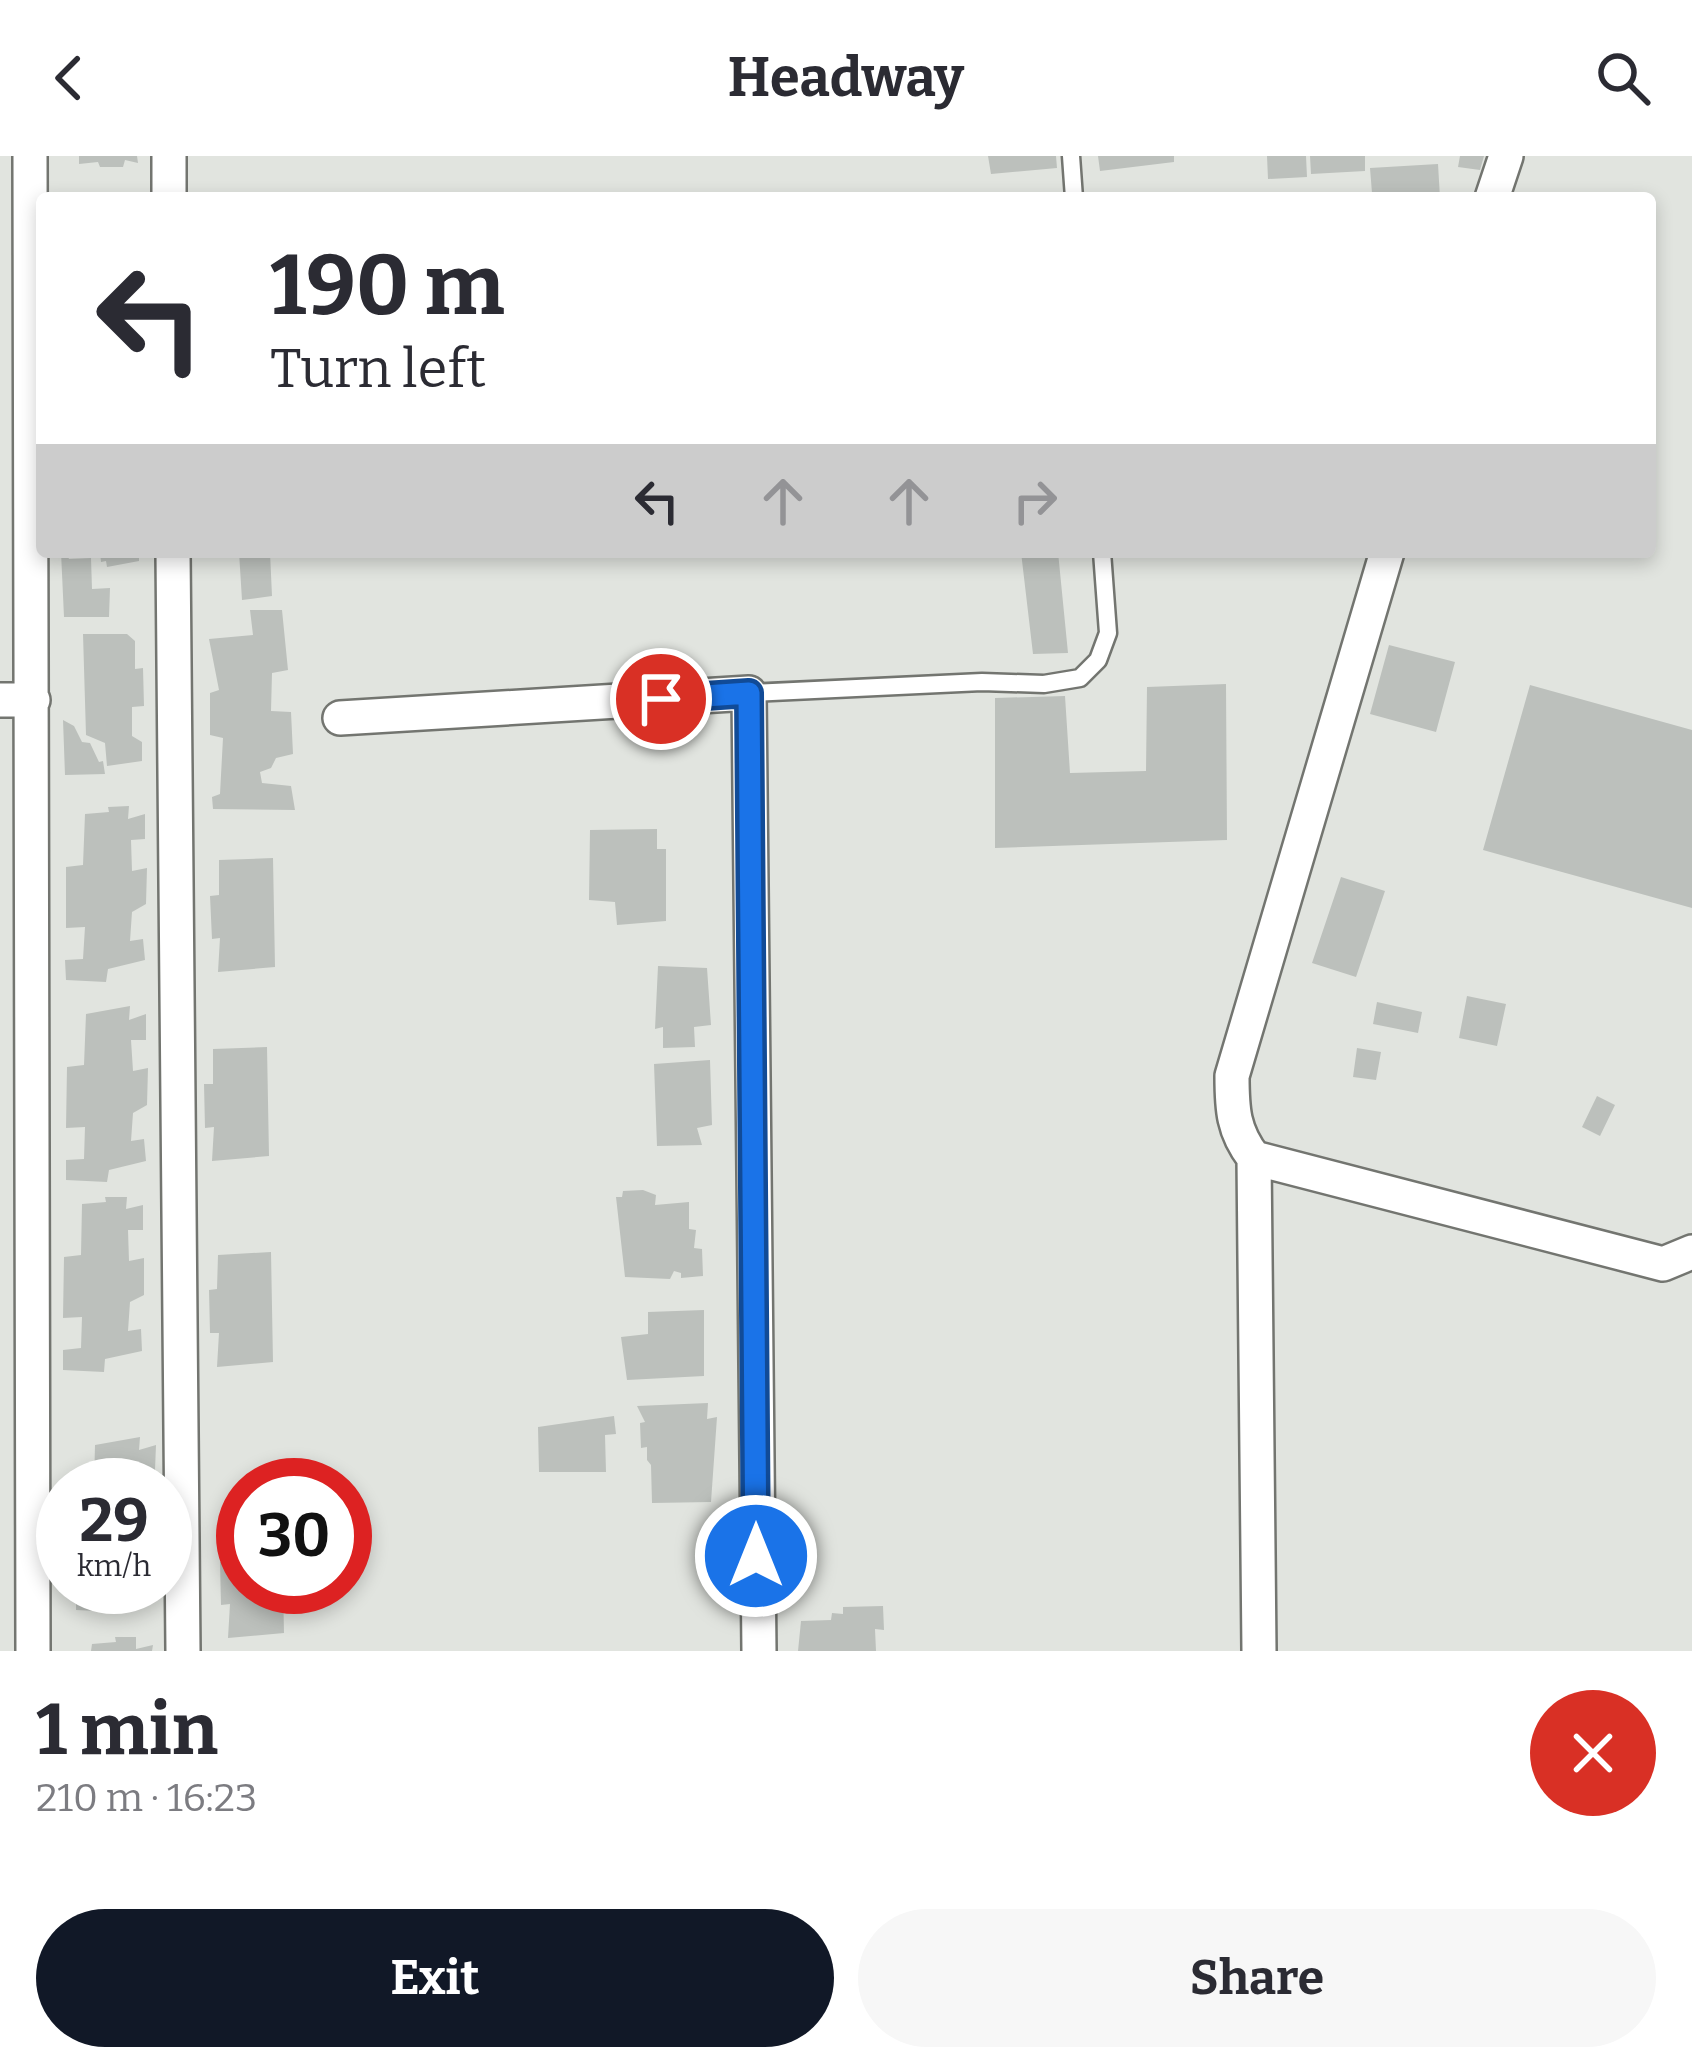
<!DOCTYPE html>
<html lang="en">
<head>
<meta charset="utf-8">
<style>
  :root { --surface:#fff; --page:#f7f7f7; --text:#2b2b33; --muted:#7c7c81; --accent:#111827 }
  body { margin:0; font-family:Bitter,serif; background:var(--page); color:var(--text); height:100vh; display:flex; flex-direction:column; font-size:45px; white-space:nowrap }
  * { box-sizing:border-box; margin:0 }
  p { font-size:39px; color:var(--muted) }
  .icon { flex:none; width:66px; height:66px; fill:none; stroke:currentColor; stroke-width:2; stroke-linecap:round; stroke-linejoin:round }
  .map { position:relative; height:1495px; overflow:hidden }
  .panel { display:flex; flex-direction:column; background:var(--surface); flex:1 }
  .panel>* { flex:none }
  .top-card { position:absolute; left:36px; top:36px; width:1620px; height:366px; border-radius:12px; box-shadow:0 6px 18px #0003; background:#fff; color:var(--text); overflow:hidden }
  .speed { position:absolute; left:36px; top:1302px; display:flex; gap:24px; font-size:60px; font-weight:700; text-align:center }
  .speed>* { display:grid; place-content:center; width:156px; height:156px; border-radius:50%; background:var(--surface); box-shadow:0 6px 18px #0003; line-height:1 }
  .speed small { font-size:30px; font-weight:400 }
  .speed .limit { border:18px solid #d22; background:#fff; color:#111 }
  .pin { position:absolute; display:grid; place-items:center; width:102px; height:102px; color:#fff; margin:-51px; border:6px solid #fff; border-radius:50%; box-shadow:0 3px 12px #0007 }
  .me { position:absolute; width:132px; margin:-66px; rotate:0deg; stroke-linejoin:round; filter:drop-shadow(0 0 9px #0008) }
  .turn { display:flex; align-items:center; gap:42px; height:252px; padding:0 36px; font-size:54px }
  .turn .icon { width:156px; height:156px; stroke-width:2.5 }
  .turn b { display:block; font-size:84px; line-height:102px }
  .lanes { display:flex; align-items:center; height:114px; padding:0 36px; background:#0003; justify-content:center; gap:60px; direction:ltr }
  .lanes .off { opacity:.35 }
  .round { display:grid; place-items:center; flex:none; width:126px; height:126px; border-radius:63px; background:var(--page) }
  .summary { display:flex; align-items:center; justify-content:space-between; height:204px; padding:0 36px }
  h1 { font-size:72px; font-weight:700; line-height:90px }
  .action { display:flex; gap:24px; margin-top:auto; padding:24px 36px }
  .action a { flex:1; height:138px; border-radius:72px; background:var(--accent); color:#fff; font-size:48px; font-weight:700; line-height:138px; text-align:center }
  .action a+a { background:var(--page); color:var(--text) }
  header { display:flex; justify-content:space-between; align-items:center; height:156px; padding:0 36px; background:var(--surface); font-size:54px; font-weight:700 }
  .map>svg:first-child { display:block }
</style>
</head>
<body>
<header><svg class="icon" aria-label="back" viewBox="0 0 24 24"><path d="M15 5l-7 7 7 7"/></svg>Headway<svg class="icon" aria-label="search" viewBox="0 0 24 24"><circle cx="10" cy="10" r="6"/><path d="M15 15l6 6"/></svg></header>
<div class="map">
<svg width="1692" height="1495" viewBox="0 0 1692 1495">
  <rect width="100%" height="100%" fill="#e1e4df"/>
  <path fill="#bcc0bc" d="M79 0H137L138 7 125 4 123 11H100L98 6 79 8Z
    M988 0H1056L1057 12 991 18Z
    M1098 0H1174V6L1100 15Z
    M1267 0H1306L1307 21 1268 23Z
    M1310 0H1365V15L1311 18Z
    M1460 0H1484L1480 14 1458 11Z
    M1438 8 1440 42H1367V37H1372L1370 12Z
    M61 396H66L69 403 91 402 92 433 110 432 109 461H64Z
    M100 396H139V405L107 411 106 405 101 406Z
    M239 396H270L272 440 242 444Z
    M1021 396H1058L1068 497 1033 498Z
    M250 454H282L288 514 272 517 271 555 291 556 293 598 276 602 271 612 260 616 262 627 291 630 295 654 213 653 212 641 220 638 223 582 210 579V537L219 534 209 483 253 479Z
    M83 478H127L135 485V513L143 512 144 550 132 551V580L142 586V605L107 610 105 587 86 579Z
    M1389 489 1455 506 1436 576 1370 558Z
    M1226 528 1227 684 995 692V542L1065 540 1070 617 1146 615 1147 531Z
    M1530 529 1692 574V752L1483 694Z
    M63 564 74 570 82 586 90 587 99 606 103 605 105 618 65 619Z
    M129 650 128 663 145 658V683L131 684 132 715 147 712 146 748 132 756 130 785 143 783 145 804 108 813 106 826 66 824 65 804 83 803 85 771 66 772V711L83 709 85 658 109 656 108 651Z
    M657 673V693H666V765L617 769 615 746 589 744 590 674Z
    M273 702 275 811 218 816 220 782 212 783 210 740 219 739V704Z
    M1341 721 1385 735 1356 821 1312 807Z
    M658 810 707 812 711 869 694 871 695 891 663 892V871L655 873Z
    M1467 840 1506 848 1497 890 1459 882Z
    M1377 846 1422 856 1418 877 1373 868Z
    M130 850 129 864 146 858V884H131L133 915 148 912 147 949 133 957 131 985 144 983 146 1005 109 1014 107 1026 66 1024V1004L84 1003 85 971 66 972 67 911 84 909 86 858Z
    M267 891 269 1000 212 1005 214 971 205 972 204 928H213V893Z
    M1357 892 1381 896 1376 924 1353 921Z
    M710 904 712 969 697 972 702 989 657 990 654 908Z
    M1597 940 1615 949 1600 980 1582 971Z
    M643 1034 656 1039 655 1049 689 1046V1073L696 1074 694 1092 702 1093 703 1120 681 1122V1117L674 1115 670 1123 625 1121 616 1041H622L623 1035Z
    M105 1041H127L126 1053 143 1049V1074H128L129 1105 144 1102V1139L130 1146 128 1175 141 1173 142 1195 105 1203 104 1216 63 1214V1194L81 1192 82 1161 63 1162 64 1101 81 1099 82 1048 106 1046Z
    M271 1096 273 1206 217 1211 219 1177H210L209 1134 217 1133 218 1099Z
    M704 1154V1220L627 1224 621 1181 648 1178V1156Z
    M708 1247 707 1263 717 1261 711 1346 652 1347 651 1309 647 1304V1291L641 1292 640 1267 645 1266 637 1250Z
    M614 1260 616 1278 605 1279 606 1316H539L538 1271Z
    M140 1281 139 1294 156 1289 155 1314H141L142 1329H94L95 1289Z
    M243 1369V1431H283L284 1477 228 1482 230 1448 221 1449 220 1406 229 1405V1370Z
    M94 1431H155L156 1435 119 1444 117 1456 76 1454V1434Z
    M883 1450 884 1474 875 1473 876 1495H798L801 1465 831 1464 832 1457 843 1458V1451Z
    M115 1481H136V1493L153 1489 152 1495H91L92 1488 116 1486Z"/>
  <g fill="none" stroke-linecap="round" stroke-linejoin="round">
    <g stroke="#737570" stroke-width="21">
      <path id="lane" d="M1071 0 1074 42
        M749 537 982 526 1044 528 1080 522 1098 504 1108 477 1102 396"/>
    </g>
    <g stroke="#737570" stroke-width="38">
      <path id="street" d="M30 0 33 1495
        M169 0V42
        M1492 42 1506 0
        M173 396 183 1495
        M1387 396 1232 920C1232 953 1233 975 1254 1002L1663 1108 1692 1096
        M0 544H33
        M340 562 749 537 759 1495
        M1254 1002 1259 1495"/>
    </g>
    <use href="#lane" stroke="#fff" stroke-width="16"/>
    <use href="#street" stroke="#fff" stroke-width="33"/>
  </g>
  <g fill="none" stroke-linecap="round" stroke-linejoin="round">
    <g stroke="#114b97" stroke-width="30">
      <path id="route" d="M661 543 749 537 756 1400"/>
    </g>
    <use href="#route" stroke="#1a73e8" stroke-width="21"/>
  </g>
</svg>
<div class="speed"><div>29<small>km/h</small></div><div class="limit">30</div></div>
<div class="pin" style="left:661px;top:543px;background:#d93025"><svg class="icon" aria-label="arrive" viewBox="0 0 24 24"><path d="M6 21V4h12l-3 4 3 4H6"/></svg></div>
<svg class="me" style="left:756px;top:1400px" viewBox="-20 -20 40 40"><circle r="17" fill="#1a73e8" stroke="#fff" stroke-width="3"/><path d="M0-11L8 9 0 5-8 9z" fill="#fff"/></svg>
<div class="top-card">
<div class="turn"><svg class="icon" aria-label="left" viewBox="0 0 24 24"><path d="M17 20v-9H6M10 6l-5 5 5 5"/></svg><div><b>190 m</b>Turn left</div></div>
<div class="lanes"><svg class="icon" aria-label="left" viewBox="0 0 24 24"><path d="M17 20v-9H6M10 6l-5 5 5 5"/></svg><svg class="icon off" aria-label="ahead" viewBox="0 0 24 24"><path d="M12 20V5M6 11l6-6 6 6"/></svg><svg class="icon off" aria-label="ahead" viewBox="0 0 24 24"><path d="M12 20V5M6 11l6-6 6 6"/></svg><svg class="icon off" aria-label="right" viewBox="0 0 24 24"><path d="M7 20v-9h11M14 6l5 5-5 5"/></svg></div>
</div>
</div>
<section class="panel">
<div class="summary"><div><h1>1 min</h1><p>210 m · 16:23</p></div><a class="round" style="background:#d93025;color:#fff"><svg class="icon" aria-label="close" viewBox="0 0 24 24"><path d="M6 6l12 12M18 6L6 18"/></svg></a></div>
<div class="action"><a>Exit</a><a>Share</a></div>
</section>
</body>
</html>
